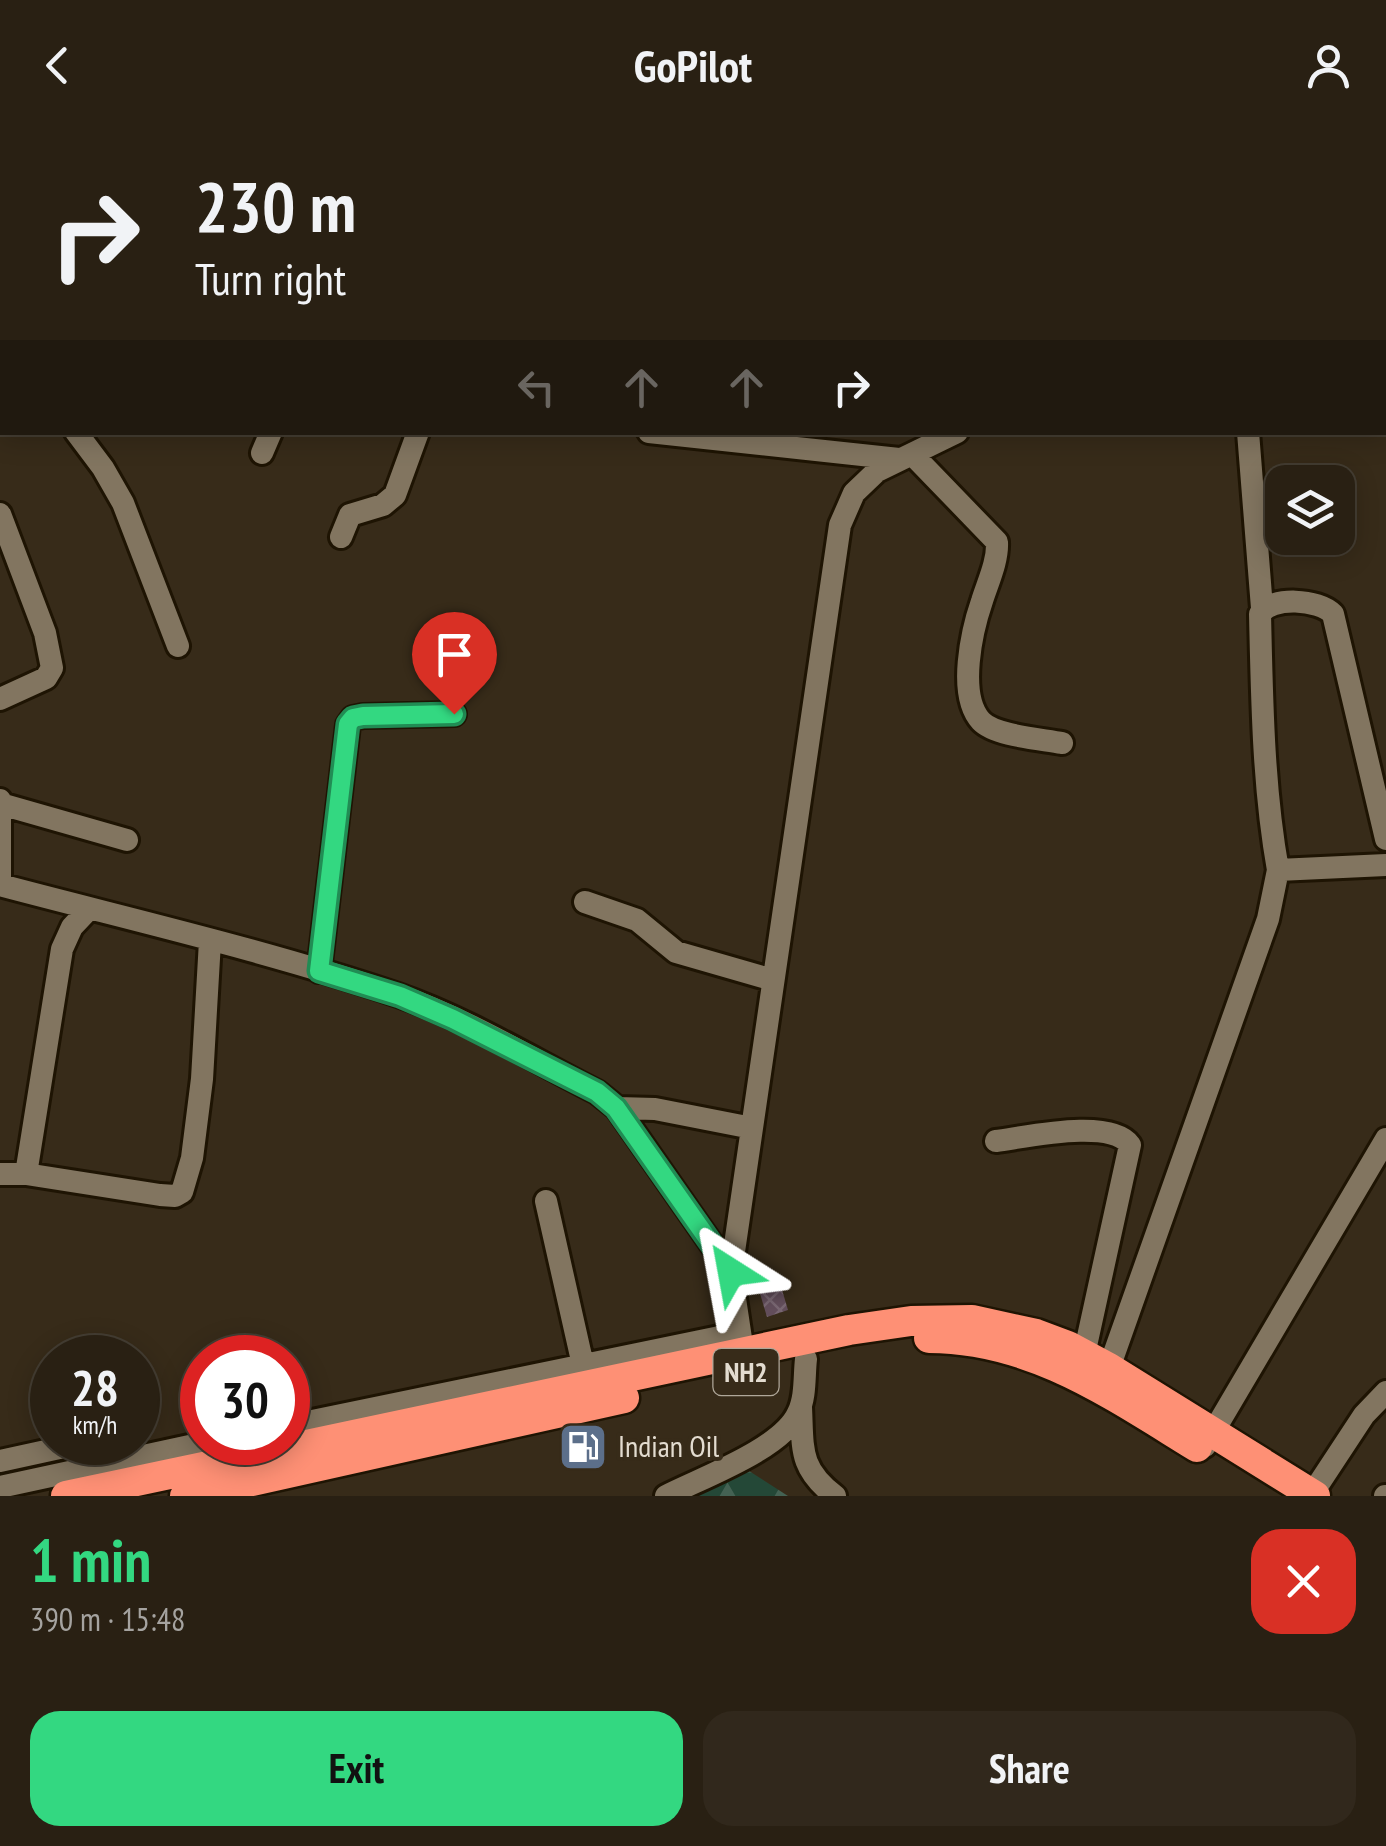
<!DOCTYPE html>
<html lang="en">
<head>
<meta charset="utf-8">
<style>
  :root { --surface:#292013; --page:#31281c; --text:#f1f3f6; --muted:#a5a3a0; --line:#453e33; --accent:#33d881 }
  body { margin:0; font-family:"PT Sans Narrow",sans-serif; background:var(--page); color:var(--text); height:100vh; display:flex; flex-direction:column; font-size:38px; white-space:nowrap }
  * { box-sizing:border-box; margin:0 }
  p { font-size:32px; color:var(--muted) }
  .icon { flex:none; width:55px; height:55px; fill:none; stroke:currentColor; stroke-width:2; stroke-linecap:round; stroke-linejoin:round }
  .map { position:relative; height:1366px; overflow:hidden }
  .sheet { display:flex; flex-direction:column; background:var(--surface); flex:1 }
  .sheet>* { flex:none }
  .top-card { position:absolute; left:0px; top:0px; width:1388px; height:305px; box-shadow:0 5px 25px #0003,0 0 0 2px var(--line); background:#292013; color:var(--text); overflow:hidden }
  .controls { position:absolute; left:1265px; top:335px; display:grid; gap:20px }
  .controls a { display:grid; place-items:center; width:90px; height:90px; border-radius:20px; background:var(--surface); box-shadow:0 5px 25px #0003,0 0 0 2px var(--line); font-size:50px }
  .speed { position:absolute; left:30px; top:1205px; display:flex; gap:20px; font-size:50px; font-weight:700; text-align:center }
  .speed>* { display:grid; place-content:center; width:130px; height:130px; border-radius:50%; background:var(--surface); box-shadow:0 5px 25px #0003,0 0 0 2px var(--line); line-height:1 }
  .speed small { font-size:25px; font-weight:400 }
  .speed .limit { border:15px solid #d22; background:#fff; color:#111 }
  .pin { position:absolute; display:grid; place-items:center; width:85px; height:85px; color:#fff; margin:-102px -42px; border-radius:50% 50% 50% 0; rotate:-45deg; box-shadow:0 0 10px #0007 }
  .pin .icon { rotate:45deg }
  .me { position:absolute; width:110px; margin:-55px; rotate:326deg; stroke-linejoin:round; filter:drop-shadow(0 0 8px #0008) }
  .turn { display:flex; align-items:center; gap:35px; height:210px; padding:0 30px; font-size:45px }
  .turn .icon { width:130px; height:130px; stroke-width:2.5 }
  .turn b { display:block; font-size:70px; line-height:85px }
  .lanes { display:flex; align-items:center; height:95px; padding:0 30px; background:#0003; justify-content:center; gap:50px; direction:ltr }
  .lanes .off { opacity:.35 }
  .round { display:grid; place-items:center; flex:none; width:105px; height:105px; border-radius:30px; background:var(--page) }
  .overview { display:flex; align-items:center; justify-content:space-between; height:170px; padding:0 30px }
  h1 { font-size:60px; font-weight:700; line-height:75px; color:var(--accent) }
  .action { display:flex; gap:20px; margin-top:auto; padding:20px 30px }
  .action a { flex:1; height:115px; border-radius:30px; background:var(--accent); color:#111; font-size:40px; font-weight:700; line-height:115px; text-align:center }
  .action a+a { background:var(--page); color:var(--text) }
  header { display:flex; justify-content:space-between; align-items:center; height:130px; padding:0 30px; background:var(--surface); font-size:45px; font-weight:700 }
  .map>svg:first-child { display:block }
</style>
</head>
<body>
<header><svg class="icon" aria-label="back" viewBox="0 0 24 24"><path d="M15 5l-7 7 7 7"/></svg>GoPilot<svg class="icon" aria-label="person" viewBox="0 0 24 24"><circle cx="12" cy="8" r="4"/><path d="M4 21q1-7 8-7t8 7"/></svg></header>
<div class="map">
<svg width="1386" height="1366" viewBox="0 0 1386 1366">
  <defs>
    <pattern id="forest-firs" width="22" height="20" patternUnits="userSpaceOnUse" patternTransform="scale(2.5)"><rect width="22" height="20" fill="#244837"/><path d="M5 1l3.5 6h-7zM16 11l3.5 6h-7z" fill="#446253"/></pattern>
    <pattern id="building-cross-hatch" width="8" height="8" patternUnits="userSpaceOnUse" patternTransform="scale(2.5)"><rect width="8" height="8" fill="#624d5a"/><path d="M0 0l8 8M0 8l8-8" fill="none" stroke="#786671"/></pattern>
  </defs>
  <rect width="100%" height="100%" fill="#372b19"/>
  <path fill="url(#forest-firs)" d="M746 1339 788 1366H689Z"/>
  <path fill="url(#building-cross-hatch)" d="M777 1143 788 1180 767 1187 756 1150Z"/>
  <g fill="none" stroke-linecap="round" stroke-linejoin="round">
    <g stroke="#1e1403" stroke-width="28">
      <path id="minor" d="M1181 0 1190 2
        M1253 0 1267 2
        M891 2 892 0
        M1096 2 1097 0
        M1206 2 1213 0
        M1355 2 1356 0
        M0 191 2 192
        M76 302 103 338 123 373 178 516
        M649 302 899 329
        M1248 302 1262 478
        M262 323 271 302
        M912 324 997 412C998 431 988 452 982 471 972 500 957 565 981 591 995 606 1042 609 1062 613
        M0 384 45 503 52 538 46 548 0 569
        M341 407 350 385 383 375 395 365 418 302
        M0 670V755C132 790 268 821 398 865 467 889 532 929 597 962L617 978 731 1142
        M1 674 127 710
        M1278 740C1263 656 1262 569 1260 484 1271 466 1319 469 1333 484L1386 709
        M585 772 637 790 676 822 773 850
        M319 841 348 595 353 588 363 586 454 584
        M617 978 655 979 752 998
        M996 1011C1027 1007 1111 988 1130 1015L1084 1225
        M0 1044H26L160 1065 175 1066 182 1062 192 1028 202 949 210 811
        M26 1044 62 819 72 797 89 779
        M546 1071 583 1235
        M1109 1238 1268 789 1278 740 1386 735
        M746 1242 731 1142 840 395 854 363 877 341 957 302
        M801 1277C803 1320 799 1338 835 1366
        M288 1296 739 1203
        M1205 1316 1386 1009
        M0 1331 87 1312
        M0 1357 208 1312
        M1312 1364 1364 1285 1386 1262
        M666 1366C701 1348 782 1319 798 1283 806 1267 804 1246 806 1229
        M1385 1366H1386"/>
    </g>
    <g stroke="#1e1403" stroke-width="35">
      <path id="highway" d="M929 1208C1032 1208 1112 1265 1197 1317
        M66 1366 849 1200 911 1191 972 1190 1036 1204 1068 1216 1109 1238 1315 1366
        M185 1366 624 1268"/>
    </g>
    <use href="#minor" stroke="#827560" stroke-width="22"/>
    <use href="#highway" stroke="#fe9075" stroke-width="30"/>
  </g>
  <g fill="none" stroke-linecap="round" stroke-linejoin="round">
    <g stroke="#218c54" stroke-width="25">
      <path id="route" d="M454 584 363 586 353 588 348 594 319 841 400 866 453 889 597 962 616 978 731 1142"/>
    </g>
    <use href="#route" stroke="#33d881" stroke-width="18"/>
  </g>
  <defs>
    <g id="fuel-square" transform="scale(2.5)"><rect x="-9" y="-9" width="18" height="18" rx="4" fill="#5c6f8a" stroke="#372b19"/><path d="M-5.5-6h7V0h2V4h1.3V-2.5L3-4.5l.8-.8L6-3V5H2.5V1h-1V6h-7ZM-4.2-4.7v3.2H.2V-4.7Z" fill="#fff"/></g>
  </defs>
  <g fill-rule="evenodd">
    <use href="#fuel-square" x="583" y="1317"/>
  </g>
  <g text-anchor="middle" stroke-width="8" stroke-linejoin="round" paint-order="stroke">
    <rect fill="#372b19" stroke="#afa799" stroke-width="2.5" x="713.5" y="1219" width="65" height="46" rx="8"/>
    <g font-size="28" font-weight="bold" fill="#e3dcd0">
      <text x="746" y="1252">NH2</text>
    </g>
    <g font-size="30" fill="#e3dcd0" stroke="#372b19" text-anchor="start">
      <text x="618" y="1327">Indian Oil</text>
    </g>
  </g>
</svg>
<div class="controls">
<a><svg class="icon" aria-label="layers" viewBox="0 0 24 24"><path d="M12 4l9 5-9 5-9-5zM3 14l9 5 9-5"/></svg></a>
</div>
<div class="speed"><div>28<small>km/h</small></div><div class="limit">30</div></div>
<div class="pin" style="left:454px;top:584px;background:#d93025"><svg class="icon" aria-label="arrive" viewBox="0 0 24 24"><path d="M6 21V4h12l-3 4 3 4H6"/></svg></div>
<svg class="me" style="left:731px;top:1142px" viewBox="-20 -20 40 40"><path d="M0-17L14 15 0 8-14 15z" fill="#33d881" stroke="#fff" stroke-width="4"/></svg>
<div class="top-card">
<div class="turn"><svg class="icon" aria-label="right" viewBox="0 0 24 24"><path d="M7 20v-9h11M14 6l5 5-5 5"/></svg><div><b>230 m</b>Turn right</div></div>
<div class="lanes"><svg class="icon off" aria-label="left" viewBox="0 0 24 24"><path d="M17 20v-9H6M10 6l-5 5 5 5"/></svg><svg class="icon off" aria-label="ahead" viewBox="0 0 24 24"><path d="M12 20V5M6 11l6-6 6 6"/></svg><svg class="icon off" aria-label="ahead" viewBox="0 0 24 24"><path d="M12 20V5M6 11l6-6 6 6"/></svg><svg class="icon" aria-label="right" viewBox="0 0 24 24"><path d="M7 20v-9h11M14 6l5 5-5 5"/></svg></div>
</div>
</div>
<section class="sheet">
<div class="overview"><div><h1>1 min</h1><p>390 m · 15:48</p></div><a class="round" style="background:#d93025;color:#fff"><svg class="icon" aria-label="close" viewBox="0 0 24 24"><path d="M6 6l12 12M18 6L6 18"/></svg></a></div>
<div class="action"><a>Exit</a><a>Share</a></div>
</section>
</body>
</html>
